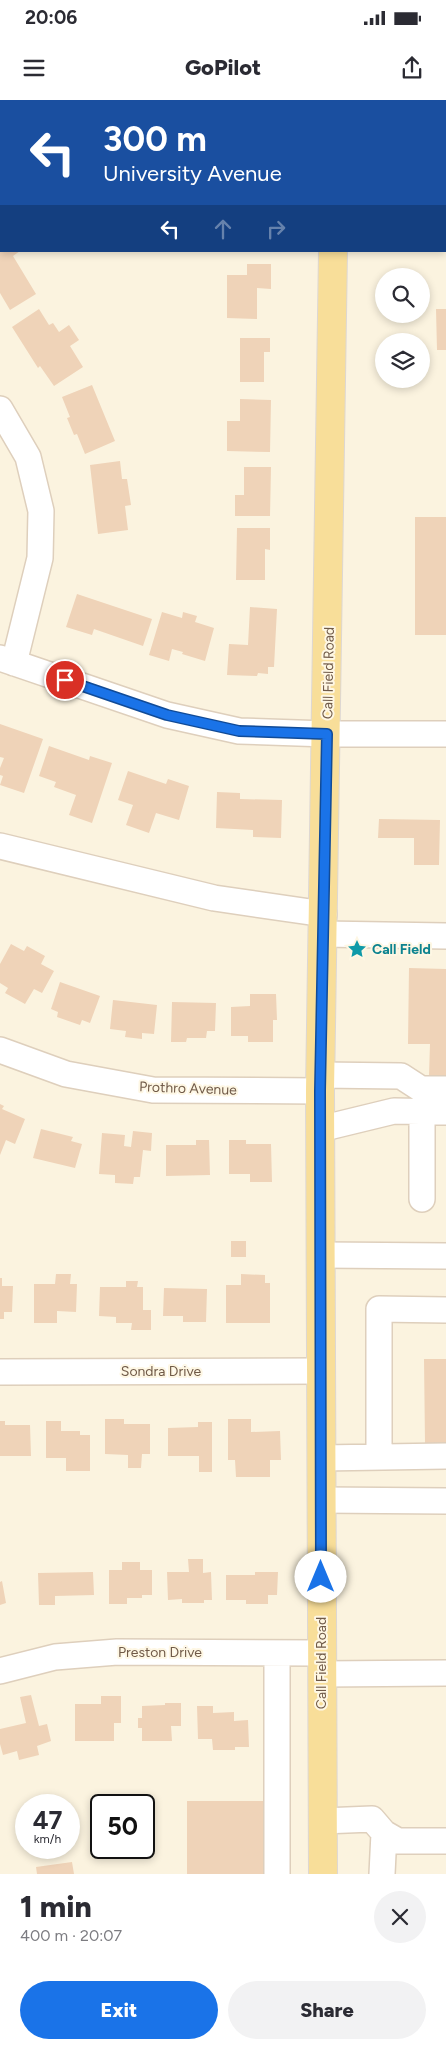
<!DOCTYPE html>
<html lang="en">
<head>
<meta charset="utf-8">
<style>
  :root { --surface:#fff; --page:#f2f2f3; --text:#2b2b33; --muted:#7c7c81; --accent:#1a73e8 }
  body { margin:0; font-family:Figtree,sans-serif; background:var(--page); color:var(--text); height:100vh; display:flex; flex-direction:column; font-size:19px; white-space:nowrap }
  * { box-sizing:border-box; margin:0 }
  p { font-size:16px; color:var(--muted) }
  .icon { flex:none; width:28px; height:28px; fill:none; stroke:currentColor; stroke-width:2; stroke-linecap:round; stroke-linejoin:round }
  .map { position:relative; height:1774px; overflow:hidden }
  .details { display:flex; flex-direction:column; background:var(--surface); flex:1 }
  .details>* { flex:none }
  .top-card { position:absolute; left:0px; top:0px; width:446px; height:152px; box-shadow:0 2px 8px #0003; background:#1a4fa0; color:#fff; overflow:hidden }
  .buttons { position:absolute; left:375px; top:168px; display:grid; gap:10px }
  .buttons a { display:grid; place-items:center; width:55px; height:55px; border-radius:50%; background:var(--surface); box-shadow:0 2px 8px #0003; font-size:25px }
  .speed { position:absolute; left:15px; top:1694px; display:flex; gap:10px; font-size:25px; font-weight:700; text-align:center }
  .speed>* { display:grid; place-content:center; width:65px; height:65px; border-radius:50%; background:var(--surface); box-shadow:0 2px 8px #0003; line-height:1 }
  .speed small { font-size:12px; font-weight:400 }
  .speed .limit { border:2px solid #111; border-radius:8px; background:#fff; color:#111 }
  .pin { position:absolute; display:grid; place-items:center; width:42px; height:42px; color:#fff; margin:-21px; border:2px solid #fff; border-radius:50%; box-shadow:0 1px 5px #0007 }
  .me { position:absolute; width:55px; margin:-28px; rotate:0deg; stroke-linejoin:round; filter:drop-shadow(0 0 4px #0008) }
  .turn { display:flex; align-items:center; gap:18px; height:105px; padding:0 20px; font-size:22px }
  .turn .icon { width:65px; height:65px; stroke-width:2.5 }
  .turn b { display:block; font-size:35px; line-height:42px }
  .lanes { display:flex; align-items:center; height:48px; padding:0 20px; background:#0003; justify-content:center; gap:25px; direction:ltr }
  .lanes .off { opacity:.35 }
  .round { display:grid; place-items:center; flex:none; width:52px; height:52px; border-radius:26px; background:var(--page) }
  .headline { display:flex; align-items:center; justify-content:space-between; height:85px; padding:0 20px }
  h1 { font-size:30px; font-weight:800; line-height:38px }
  .button { display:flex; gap:10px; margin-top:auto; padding:10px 20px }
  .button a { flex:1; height:58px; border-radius:30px; background:var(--accent); color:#fff; font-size:20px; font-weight:800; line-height:58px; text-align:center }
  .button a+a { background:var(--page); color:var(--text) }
  .status { display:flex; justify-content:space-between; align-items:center; height:35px; padding:0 25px; background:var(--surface); direction:ltr }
  .status svg { height:14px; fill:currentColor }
  header { display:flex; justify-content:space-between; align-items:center; height:65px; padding:0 20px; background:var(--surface); font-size:22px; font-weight:800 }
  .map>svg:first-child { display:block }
</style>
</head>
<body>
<div class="status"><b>20:06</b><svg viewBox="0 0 49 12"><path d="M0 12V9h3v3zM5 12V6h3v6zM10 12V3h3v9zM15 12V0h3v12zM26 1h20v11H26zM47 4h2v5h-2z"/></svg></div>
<header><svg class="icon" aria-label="menu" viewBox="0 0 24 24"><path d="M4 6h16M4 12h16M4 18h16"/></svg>GoPilot<svg class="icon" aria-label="share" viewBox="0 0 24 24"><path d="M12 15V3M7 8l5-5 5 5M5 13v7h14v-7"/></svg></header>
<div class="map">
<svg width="446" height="1774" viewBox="0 0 446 1774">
  <rect width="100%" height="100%" fill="#fbf3df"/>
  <path fill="#efd3b8" d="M0 151H20L13 156 36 194 10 210 0 193Z
    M247 164H271V189L257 188V219L227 218V175H247Z
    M39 209 49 225 53 223 59 232 69 225 79 240 70 246 83 267 54 286 40 266 38 268 12 227Z
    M436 209H446V250H437Z
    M240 238H270V252H264V282H240Z
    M92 285 115 341 85 354 77 334 74 335 67 318 70 317 62 297Z
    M240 299 271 300 270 352 227 351V321H240Z
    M120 361 122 379H127L131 405 125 406 128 430 98 434 90 365Z
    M244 367H271L270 416H235V395H244Z
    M415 417H446V535H415Z
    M237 428H270V450L265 449V480H236Z
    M77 494 152 519 143 546 94 529 92 535 66 527Z
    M250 507 277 509 274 567H268V574L258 573 257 576 227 575 229 544 248 545Z
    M162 512 182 518 183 512 197 516 195 522 214 528 205 561 182 554 183 552 172 549 169 561 149 555Z
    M0 624 43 639 24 693 0 685 3 676 0 675V668L4 658 0 657Z
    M49 646 89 660 90 656 112 663 92 723 69 715 76 695 54 687 56 682 39 676Z
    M128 671 166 684 168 679 189 686 179 720 156 713 149 733 126 725 133 705 118 700Z
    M217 692 240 693V699L282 700 281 738 253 737V730L216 728Z
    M379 719 440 720 439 765H414V738H378Z
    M11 844 24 851 27 846 45 856 41 864 54 871 42 893 34 889 25 904 5 893 8 888 0 883V864Z
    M409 868 446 869V977L429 976 430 944H408Z
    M60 882 100 896 90 923 82 920 80 925 57 917 58 912 51 909Z
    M250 894H276L277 920H273V942H248V936H231V907L250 906Z
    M113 900 157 905 154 934 142 933V939L125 937 126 931 110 929Z
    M172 902 216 903 215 931H207L206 938H187L186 942H171Z
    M0 1004 4 1006 2 1009 25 1019 15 1044 6 1040 0 1055Z
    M41 1029 73 1037 71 1041 82 1044 75 1068 33 1058Z
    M133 1031 152 1033 151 1051 143 1050 140 1077H134L133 1084 115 1083V1075L99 1074 102 1033 125 1035 124 1046 131 1047Z
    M196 1040H209L210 1075 166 1076V1045H196Z
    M229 1040H246V1044H271L272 1082H250V1074H229Z
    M231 1141H246V1157H231Z
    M56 1174H71L70 1184H77L76 1212 57 1211V1223H34V1184H55Z
    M241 1174 265 1175V1183H270V1223H226V1185H241Z
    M0 1178H2V1186H13L12 1212H4V1219H0Z
    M126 1181H138L137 1187H143V1210H151V1230H131L132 1223H116V1217L99 1216 100 1187H126Z
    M164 1188 207 1189 206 1222H183V1216H163Z
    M424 1259H446V1343H425Z
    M105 1319H124V1324H150V1354H142L141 1368H128V1355L105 1354Z
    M228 1319H251V1332L280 1331 281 1360H270V1377H236L235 1360H228Z
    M0 1321H5V1325H30L31 1356H0Z
    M46 1321H61V1331H80V1335H90V1371H66V1358H46Z
    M198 1322H212V1372H199V1356H168V1328L198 1327Z
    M188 1459H203V1473L211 1472 212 1500H204V1503H182V1499L168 1500 167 1472H189Z
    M122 1462H140V1470H152V1495H142V1498H127V1504H109V1470H122Z
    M93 1472 94 1495 55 1496V1505H39L38 1473Z
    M255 1472H278L277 1495H268V1504H246V1500H226V1475H255Z
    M2 1481 6 1503 0 1505V1482Z
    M31 1595 39 1626 47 1624 51 1641 37 1646 39 1655 19 1660 17 1651 3 1655 0 1644V1629L26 1623 20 1597Z
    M101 1596H121V1623H114V1641H75V1604H101Z
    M165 1603H181V1626H171L172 1641H142V1628H138V1618H142V1606L165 1605Z
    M197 1606H213V1613L234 1612V1621L248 1620 249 1647H235V1650H213L212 1639H198Z
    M63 1699 64 1705H34V1704Z
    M187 1701H264V1774H187Z
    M72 1762 74 1774H37L36 1767Z"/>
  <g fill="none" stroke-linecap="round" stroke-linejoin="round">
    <g stroke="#decfbc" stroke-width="28">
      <path id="minor" d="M8 1V0
        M0 75 1 68
        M0 309 28 357 41 411 40 458 14 563
        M0 558 167 615 239 631 327 634H446
        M0 746 214 798 324 814
        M323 834 446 836
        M0 950 66 974 153 990 320 991
        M321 975 401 976 421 989H446
        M320 1029 394 1011 446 1012
        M422 1099V1012
        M321 1155 446 1156
        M0 1272 321 1271
        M379 1357V1209L446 1210
        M321 1358 446 1356
        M321 1400 446 1401
        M277 1553V1774
        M0 1571 55 1557 117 1552 321 1553
        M322 1574 446 1573
        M323 1721 372 1719 384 1733 398 1741H446
        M382 1774 384 1733"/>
    </g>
    <g stroke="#ddd7d3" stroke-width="30">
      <path id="major" d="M333 0V1
        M323 1774 320 991 333 151"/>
    </g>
    <use href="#minor" stroke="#fff" stroke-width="25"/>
    <use href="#major" stroke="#f8de99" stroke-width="28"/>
  </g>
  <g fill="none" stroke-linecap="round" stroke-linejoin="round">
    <g stroke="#114b97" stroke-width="12">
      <path id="route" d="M65 580 167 615 239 631 327 634 320 991 321 1477"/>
    </g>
    <use href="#route" stroke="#1a73e8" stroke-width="9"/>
  </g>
  <defs>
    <g id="sight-bare" transform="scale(1.5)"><path d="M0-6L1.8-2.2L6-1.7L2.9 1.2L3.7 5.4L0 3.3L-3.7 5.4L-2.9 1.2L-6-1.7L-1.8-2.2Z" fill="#0f9aa8" stroke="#fef7e4" stroke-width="2.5" paint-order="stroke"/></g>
  </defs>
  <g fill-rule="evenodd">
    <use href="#sight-bare" x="357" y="849"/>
  </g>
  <g text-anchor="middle" stroke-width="4" stroke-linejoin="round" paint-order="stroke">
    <g font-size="14" fill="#705a48" stroke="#fef7e4">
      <text transform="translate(328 573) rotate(-89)" y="5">Call Field Road</text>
      <text transform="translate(188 988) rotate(2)" y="5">Prothro Avenue</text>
      <text x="161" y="1276">Sondra Drive</text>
      <text x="160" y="1557">Preston Drive</text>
      <text transform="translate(321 1563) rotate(-90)" y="5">Call Field Road</text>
    </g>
    <g font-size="14" font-weight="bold" fill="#0d838f" stroke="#fef7e4" text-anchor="start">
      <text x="372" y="854">Call Field</text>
    </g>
  </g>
</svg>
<div class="buttons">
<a><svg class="icon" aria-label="search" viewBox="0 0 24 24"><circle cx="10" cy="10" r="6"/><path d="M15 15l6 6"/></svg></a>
<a><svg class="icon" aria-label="layers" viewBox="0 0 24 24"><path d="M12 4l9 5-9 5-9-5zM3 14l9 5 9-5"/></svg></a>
</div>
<div class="speed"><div>47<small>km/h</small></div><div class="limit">50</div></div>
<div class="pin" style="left:65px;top:580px;background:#d93025"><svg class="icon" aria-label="arrive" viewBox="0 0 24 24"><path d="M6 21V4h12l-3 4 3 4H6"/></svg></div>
<svg class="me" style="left:321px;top:1477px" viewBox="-20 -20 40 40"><circle r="19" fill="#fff"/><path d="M0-13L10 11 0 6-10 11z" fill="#1a73e8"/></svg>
<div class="top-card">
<div class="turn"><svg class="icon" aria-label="left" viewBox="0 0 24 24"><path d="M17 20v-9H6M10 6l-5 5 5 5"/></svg><div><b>300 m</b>University Avenue</div></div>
<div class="lanes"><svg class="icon" aria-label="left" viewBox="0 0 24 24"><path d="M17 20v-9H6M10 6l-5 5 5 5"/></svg><svg class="icon off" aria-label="ahead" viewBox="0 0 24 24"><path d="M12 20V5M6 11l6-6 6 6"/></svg><svg class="icon off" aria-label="right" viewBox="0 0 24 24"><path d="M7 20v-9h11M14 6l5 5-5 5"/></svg></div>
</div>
</div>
<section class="details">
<div class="headline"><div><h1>1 min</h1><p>400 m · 20:07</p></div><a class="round"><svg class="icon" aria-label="close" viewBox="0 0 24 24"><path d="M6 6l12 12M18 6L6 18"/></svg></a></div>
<div class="button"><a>Exit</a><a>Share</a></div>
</section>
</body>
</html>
